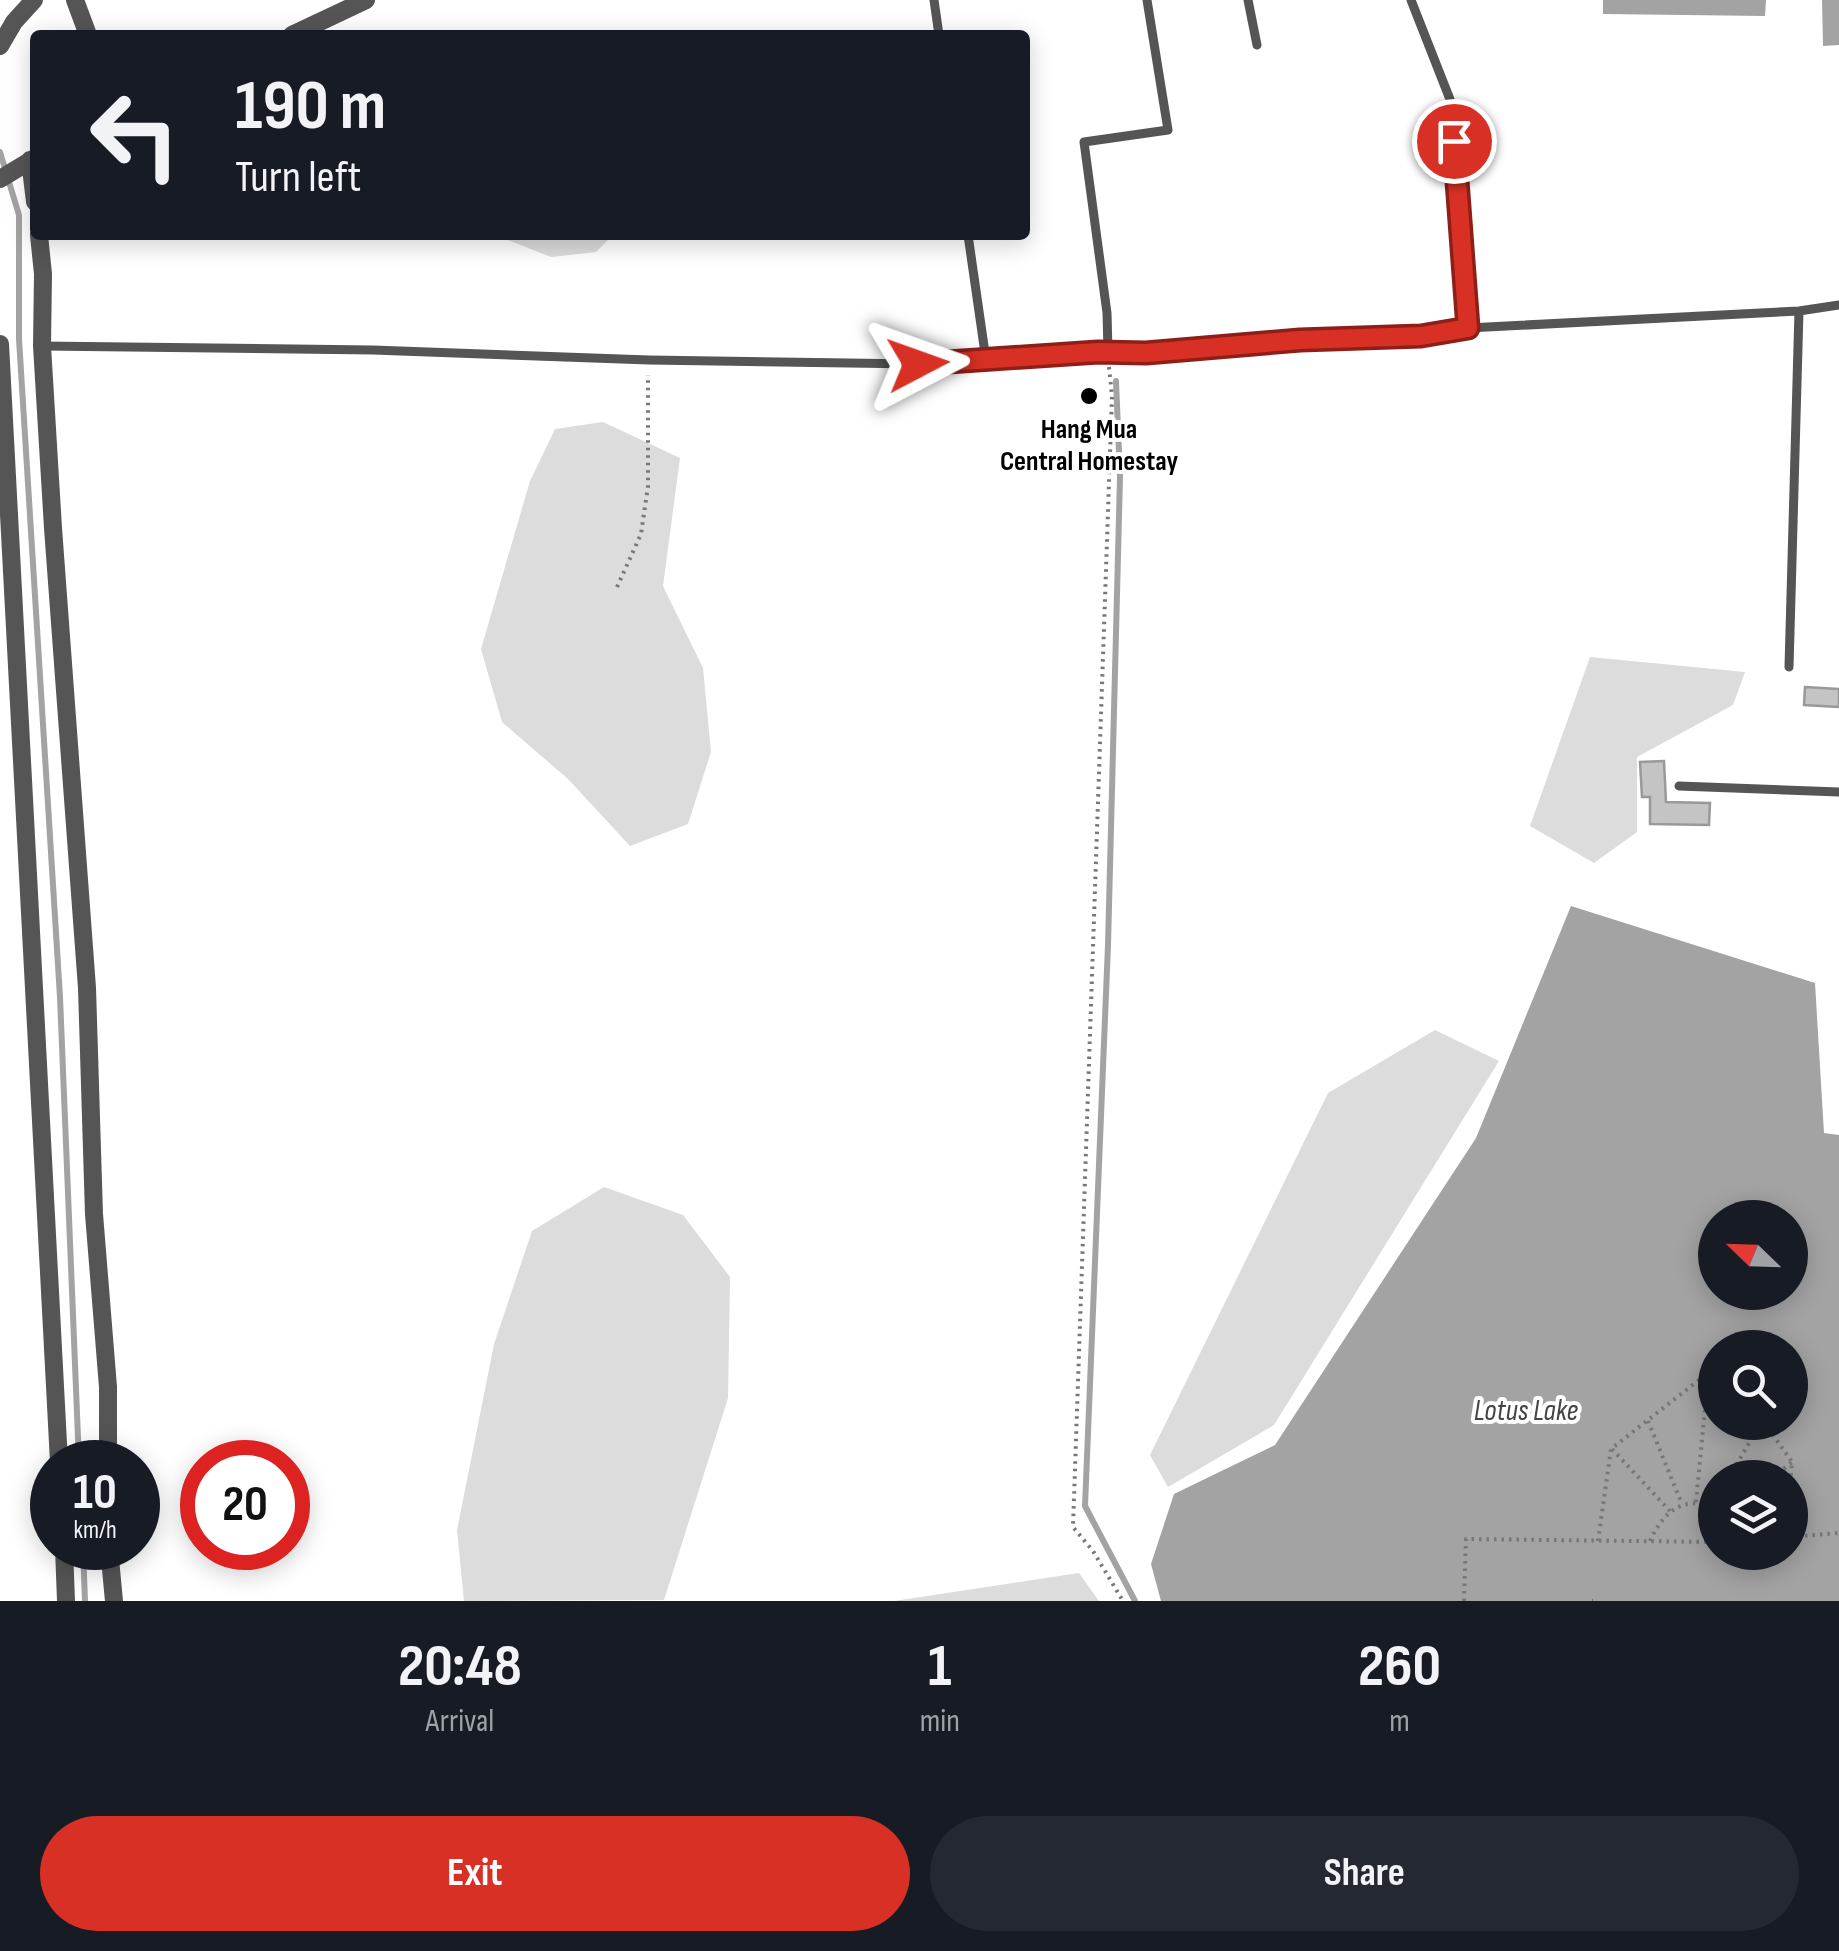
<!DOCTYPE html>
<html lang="en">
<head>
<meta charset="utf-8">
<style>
  :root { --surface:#171b24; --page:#242831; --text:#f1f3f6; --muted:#9ea1a6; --accent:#d93025 }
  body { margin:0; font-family:"Sofia Sans Condensed",sans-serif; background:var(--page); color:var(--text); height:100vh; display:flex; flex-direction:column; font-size:38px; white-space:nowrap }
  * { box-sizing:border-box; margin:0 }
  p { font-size:32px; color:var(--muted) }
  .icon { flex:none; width:55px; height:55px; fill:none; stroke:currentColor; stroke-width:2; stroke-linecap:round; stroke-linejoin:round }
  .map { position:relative; height:1601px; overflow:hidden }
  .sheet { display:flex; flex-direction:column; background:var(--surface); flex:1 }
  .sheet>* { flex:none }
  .banner { position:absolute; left:30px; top:30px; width:1000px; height:210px; border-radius:10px; box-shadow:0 5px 25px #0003; background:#171b24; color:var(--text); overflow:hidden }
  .needle { width:65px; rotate:293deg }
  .tools { position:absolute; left:1698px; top:1200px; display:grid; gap:20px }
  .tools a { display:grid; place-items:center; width:110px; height:110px; border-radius:50%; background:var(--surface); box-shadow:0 5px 25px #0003; font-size:50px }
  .speed { position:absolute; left:30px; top:1440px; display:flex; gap:20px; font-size:50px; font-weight:700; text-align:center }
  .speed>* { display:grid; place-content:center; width:130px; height:130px; border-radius:50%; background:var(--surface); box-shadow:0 5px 25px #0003; line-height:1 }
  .speed small { font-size:25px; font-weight:400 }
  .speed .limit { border:15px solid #d22; background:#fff; color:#111 }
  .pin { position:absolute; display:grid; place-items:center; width:85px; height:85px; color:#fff; margin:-42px; border:5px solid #fff; border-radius:50%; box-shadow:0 2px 10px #0007 }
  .me { position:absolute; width:110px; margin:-55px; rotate:86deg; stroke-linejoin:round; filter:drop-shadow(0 0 8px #0008) }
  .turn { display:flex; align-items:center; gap:35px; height:210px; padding:0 40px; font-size:45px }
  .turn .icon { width:130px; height:130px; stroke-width:2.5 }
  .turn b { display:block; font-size:70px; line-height:85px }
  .eta { display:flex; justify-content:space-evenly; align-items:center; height:170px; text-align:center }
  .eta b { font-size:60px; font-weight:700; line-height:70px }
  .cta { display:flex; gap:20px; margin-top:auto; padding:20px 40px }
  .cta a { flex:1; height:115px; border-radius:60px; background:var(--accent); color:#fff; font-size:40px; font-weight:700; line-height:115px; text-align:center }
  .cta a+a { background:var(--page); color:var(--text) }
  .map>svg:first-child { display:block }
</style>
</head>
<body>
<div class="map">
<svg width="1839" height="1601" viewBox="0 0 1839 1601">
  <rect width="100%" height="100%" fill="#fff"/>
  <path fill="#dcdcdc" d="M495 235H613L596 252 551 257Z
    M603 422 680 458 663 586 703 668 711 752 688 824 630 846 568 779 502 722 481 649 530 481 555 429Z
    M1590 657 1745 672 1733 705 1637 757V832L1594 863 1530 826Z
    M1435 1030 1499 1061 1274 1425 1168 1487 1150 1455 1328 1093Z
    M604 1187 683 1215 730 1277 728 1398 664 1600 464 1601 457 1530 494 1344 532 1231Z
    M1079 1573 1099 1601H894Z"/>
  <path fill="#a3a3a3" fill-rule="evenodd" d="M1603 0H1766L1765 16 1603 14Z
    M1822 0H1839V45L1823 46Z
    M1571 906 1815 983 1824 1133 1839 1135V1601H1161L1151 1564 1174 1494 1275 1445 1476 1138ZM1715 1218H1790V1292H1715ZM1715 1348H1790V1422H1715ZM1715 1478H1790V1552H1715Z"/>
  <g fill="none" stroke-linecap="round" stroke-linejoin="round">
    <path stroke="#a3a3a3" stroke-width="6" d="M0 152 19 215V339L60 997 79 1462
      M1116 381 1120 477 1108 945 1085 1506 1135 1601
      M83 1548 85 1601"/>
  </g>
  <path fill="#c4c4c4" stroke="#999" stroke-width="2.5" d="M1805 687 1839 689V707L1804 705Z
    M1664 761 1666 802 1710 803 1709 825 1650 824V797H1642L1640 762Z"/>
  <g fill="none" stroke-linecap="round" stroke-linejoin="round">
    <path stroke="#777" stroke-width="4" stroke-dasharray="2.5 5" stroke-linecap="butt" d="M1109 367 1112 396 1073 1527 1093 1551 1123 1601
      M617 587 641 534 648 486V375
      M1648 1421 1682 1504
      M1764 1422 1792 1462 1790 1485
      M1612 1449 1670 1511
      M1729 1478 1761 1422
      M1772 1478 1792 1462
      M1696 1502 1708 1377
      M1790 1537 1839 1533
      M1598 1541 1611 1449 1704 1376 1715 1380
      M1650 1541C1663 1512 1684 1494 1715 1509
      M1464 1601 1466 1539 1715 1542
      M1592 1601H1593"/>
    <path stroke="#555" stroke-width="9" d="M934 0 939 35
      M1248 0 1257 45
      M1411 0 1453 107 1457 208 1468 328
      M968 235 986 360
      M42 346 373 350 649 360 918 364 1097 352 1145 353 1300 339 1421 336 1468 328 1799 311 1839 305
      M1108 352 1107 313 1084 142 1168 130 1147 0
      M1789 667 1799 311
      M1679 786 1839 792"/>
    <path stroke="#555" stroke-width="18" d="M75 0 88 35
      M292 35 366 0
      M0 46 14 22 34 0
      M30 160 35 202
      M0 179 35 158
      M39 235 43 274 42 346 53 528 87 988 94 1214 108 1387V1462
      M0 344 59 1462
      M64 1548 66 1601
      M109 1548 114 1601"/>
  </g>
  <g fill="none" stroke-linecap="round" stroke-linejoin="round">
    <g stroke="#8d1f18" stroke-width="25">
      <path id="route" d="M918 364 1098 352 1146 353 1300 340 1421 336 1468 328 1454 141"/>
    </g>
    <use href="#route" stroke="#d93025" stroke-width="18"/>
  </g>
  <circle fill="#000" stroke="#fff" stroke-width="4" cx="1089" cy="396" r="10"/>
  <g text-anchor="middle" stroke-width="8" stroke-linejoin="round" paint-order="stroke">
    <g font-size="28" font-weight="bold" fill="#000" stroke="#fff">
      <text x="1089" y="438">Hang Mua<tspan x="1089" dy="32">Central Homestay</tspan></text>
    </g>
    <g font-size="30" font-style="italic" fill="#444" stroke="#fff">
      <text x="1526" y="1420">Lotus Lake</text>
    </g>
  </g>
</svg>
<div class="tools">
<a><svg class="needle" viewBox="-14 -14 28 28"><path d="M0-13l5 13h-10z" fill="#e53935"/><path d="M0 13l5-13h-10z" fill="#9ea1a6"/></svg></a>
<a><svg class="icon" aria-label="search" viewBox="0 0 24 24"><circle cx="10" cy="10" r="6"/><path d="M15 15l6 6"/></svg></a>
<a><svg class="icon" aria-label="layers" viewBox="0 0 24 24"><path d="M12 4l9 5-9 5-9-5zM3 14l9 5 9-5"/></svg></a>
</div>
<div class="speed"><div>10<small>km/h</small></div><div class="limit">20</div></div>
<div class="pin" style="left:1454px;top:141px;background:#d93025"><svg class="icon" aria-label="arrive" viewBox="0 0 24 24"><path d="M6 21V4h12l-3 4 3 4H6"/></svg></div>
<svg class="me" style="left:918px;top:364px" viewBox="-20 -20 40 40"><path d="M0-17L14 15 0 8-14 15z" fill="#d93025" stroke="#fff" stroke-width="4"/></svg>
<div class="banner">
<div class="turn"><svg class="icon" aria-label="left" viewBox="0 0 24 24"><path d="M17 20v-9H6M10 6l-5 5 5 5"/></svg><div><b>190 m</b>Turn left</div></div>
</div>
</div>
<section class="sheet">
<div class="eta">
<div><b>20:48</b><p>Arrival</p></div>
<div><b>1</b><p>min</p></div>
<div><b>260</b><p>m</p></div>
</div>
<div class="cta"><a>Exit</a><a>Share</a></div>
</section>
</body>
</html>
